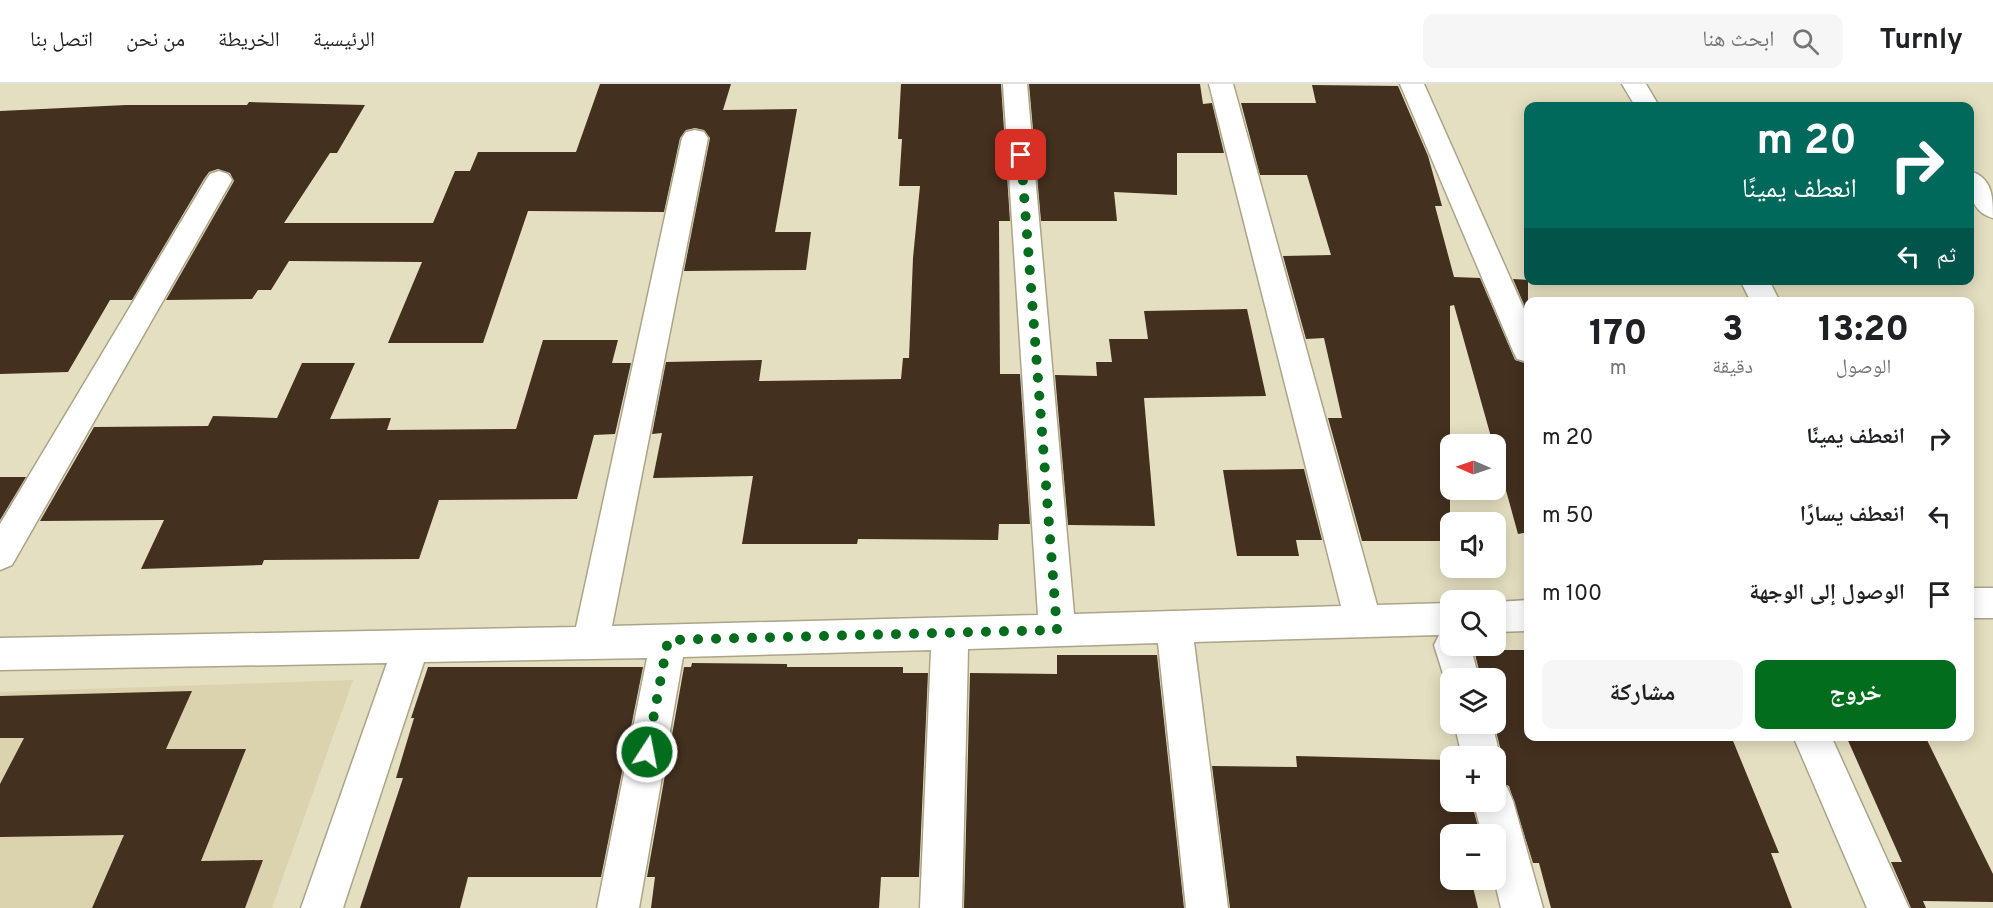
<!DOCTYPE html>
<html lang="ar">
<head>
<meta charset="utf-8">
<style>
  :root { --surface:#fff; --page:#f6f6f6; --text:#202124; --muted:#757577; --line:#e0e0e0; --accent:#026d1c }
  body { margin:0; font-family:Overpass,"Noto Naskh Arabic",sans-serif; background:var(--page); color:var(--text); direction:rtl; height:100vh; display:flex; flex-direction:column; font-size:22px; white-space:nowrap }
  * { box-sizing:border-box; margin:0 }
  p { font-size:20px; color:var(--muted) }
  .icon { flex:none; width:33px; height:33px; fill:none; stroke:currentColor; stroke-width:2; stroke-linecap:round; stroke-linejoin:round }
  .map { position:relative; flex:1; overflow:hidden; direction:ltr }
  .panel { position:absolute; left:1524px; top:213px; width:450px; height:444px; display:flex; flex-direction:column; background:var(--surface); border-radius:12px; box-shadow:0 3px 15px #0003; direction:rtl }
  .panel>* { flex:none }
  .guide { position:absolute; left:1524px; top:18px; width:450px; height:183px; border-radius:12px; box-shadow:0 3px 15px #0003; direction:rtl; background:#00695c; color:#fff; overflow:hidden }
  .needle { width:39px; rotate:272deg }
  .buttons { position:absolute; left:1440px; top:350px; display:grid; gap:12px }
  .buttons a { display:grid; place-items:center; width:66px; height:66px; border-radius:12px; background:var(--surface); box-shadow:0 3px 15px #0003; font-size:30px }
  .pin { position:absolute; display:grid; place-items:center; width:51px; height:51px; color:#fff; margin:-26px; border-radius:12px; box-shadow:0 3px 9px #0006 }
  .me { position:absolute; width:66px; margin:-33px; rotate:11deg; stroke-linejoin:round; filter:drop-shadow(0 0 4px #0008) }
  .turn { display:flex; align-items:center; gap:21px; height:126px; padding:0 18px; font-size:27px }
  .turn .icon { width:78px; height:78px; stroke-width:2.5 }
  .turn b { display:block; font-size:42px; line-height:51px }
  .then { display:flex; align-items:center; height:57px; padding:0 18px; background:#0003; gap:12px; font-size:22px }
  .eta { display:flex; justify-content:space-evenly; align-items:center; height:102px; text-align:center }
  .eta b { font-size:36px; font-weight:800; line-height:42px }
  .button { display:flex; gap:12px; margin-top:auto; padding:12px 18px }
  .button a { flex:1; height:69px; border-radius:12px; background:var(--accent); color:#fff; font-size:24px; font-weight:800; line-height:69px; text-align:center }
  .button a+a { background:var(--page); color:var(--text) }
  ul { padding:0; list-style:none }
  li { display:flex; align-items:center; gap:18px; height:78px; padding:0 18px }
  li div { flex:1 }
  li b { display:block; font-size:22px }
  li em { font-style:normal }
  header { display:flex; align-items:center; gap:36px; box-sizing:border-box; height:84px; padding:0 30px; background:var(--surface); border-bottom:2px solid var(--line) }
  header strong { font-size:28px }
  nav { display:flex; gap:33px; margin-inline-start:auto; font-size:21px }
  .search { width:420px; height:54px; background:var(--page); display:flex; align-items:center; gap:15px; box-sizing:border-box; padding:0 21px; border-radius:12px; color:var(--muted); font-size:22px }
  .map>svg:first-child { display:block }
</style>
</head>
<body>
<header>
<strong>Turnly</strong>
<div class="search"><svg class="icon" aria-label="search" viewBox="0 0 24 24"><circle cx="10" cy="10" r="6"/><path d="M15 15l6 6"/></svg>ابحث هنا</div>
<nav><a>الرئيسية</a><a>الخريطة</a><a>من نحن</a><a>اتصل بنا</a></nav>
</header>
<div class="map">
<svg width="1993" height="824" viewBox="0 0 1993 824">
  <rect width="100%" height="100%" fill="#e5dfc1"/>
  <path fill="#dbd3ae" d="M353 596 272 824H0V608Z"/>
  <path fill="#43301f" d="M600 0H731L723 26 797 25 775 148H811L806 186 684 187 710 54 704 46 695 44 686 46 680 54 664 128 528 127 483 259H388L422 178 289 177 271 206H258L252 215 166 216 234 97 230 89 218 85 209 88 204 95 132 216H110L68 288 0 290V27L126 21H247L249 18 365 21 337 69H330L284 139H433L455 87H470L478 68H576Z
    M901 0H1001L1010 137H999L1000 290H1020L1030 440H999L998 456 858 455 857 460H742L753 392 653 394 662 349 652 350 666 278 762 276 759 297 901 295 903 274H909L913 174 920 102H899L902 55H898Z
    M1029 0H1200L1203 20 1212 19 1224 69H1177V111L1114 108 1117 137H1041Z
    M1312 1 1398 2 1428 72 1442 122H1435L1454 193 1480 194 1515 276 1528 280V448L1518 450 1496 370V360H1493L1454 221 1450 222V457H1362L1328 334H1342L1324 254 1306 255 1283 172 1331 171 1307 91H1260L1241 19H1316Z
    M1513 195 1528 196V230Z
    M1247 225 1266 312 1144 314 1155 442 1068 441 1055 291 1097 292 1096 278H1112L1109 255H1148L1144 227Z
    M543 256H618L612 279H631L615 350 594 351 577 415 439 416 419 475 264 476 262 481 141 485 164 436 40 437 94 343 208 342 213 332 277 334 302 279H355L330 335 391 334 387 346 516 345Z
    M1304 385 1322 456H1296L1299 472H1237L1223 386Z
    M0 393H26L0 436Z
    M1474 566H1528V652H1731L1779 769H1771L1792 824H1551L1539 779H1533L1509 702 1496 697V685L1502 671 1494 639 1496 594H1481Z
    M1057 571H1157L1184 824H964L970 589 1057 590Z
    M692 579 787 580V583H903V589H928L919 793H881L879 824H651L655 793H647L684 583H691Z
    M428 583H643L601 793H468L460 824H360L403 694H396L414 634H411Z
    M192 607 166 665H246L201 777 263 776 245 824H92L124 751 0 753V700L24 654H0V612Z
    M1846 652H1925L1993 790V818L1923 817 1926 824H1911L1891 778H1902Z
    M1296 672 1450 676V717H1471L1480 750H1450V795H1471L1478 824H1230L1212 682 1297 683Z"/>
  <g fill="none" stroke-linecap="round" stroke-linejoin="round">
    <g stroke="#aba489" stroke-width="3">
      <path id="minor" d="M1003 0H1027L1074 530 1341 522 1209 0H1233L1377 521 1450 519V561H1470L1479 594H1450V607L1448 606 1434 561 1439 551 1194 558 1228 824H1186L1158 559 968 565 962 824H920L931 566 683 573 639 824H597L647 574 424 578 343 824H301L387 579 0 586V554L576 543 682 54 686 48 695 46 704 48 708 54 612 542 1038 531Z
        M1400 0H1424L1528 234V278L1517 275 1513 267Z
        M1622 0H1646L1659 22H1635Z
        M219 87 228 90 232 96 12 481 0 486V440L206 96 210 90Z
        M1970 87C1993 94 1993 114 1993 134 1971 128 1968 107 1970 87Z
        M1740 196H1769L1780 218H1751Z
        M1970 504H1993V534H1970Z
        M1528 516V547L1496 548V518Z
        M1454 639H1492L1500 672 1496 683V672H1462Z
        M1793 652H1831L1909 824H1867Z
        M1496 699 1507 703 1513 717 1543 824H1501L1494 795 1496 750H1482L1473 717H1496Z"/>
    </g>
    <use href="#minor" fill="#fff" fill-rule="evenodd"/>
  </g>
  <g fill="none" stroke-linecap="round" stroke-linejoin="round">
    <path stroke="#026d1c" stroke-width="10" stroke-dasharray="0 18" d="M647 668 668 556 1057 546 1021 71"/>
  </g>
</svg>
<div class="buttons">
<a><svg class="needle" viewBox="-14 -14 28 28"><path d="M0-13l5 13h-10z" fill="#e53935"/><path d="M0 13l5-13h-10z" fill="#757577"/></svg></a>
<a><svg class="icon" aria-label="sound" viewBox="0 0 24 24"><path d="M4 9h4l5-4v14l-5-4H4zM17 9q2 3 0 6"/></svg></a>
<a><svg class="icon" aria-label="search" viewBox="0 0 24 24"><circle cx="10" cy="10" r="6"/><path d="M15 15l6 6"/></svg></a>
<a><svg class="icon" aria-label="layers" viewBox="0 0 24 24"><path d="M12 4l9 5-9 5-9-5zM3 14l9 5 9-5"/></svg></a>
<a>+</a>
<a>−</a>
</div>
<div class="pin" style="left:1021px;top:71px;background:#d93025"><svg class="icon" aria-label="arrive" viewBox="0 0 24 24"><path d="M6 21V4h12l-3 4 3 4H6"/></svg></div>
<svg class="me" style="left:647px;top:668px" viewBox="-20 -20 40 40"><circle r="17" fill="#026d1c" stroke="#fff" stroke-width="3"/><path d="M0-11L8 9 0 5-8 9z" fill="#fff"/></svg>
<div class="guide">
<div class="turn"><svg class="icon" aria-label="right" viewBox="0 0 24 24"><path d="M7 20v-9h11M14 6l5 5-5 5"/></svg><div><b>20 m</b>انعطف يمينًا</div></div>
<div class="then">ثم<svg class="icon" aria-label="left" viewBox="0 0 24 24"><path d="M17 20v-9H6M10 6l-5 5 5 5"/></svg></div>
</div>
<section class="panel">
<div class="eta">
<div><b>13:20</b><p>الوصول</p></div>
<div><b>3</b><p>دقيقة</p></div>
<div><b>170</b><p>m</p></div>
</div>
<ul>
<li><svg class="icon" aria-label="right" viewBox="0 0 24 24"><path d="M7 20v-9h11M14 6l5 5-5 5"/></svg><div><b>انعطف يمينًا</b></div><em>20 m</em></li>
<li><svg class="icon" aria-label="left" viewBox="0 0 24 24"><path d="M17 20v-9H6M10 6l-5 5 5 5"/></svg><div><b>انعطف يسارًا</b></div><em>50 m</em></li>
<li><svg class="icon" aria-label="arrive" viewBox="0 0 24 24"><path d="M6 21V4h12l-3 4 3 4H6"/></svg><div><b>الوصول إلى الوجهة</b></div><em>100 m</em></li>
</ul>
<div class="button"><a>خروج</a><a>مشاركة</a></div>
</section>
</div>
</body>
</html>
